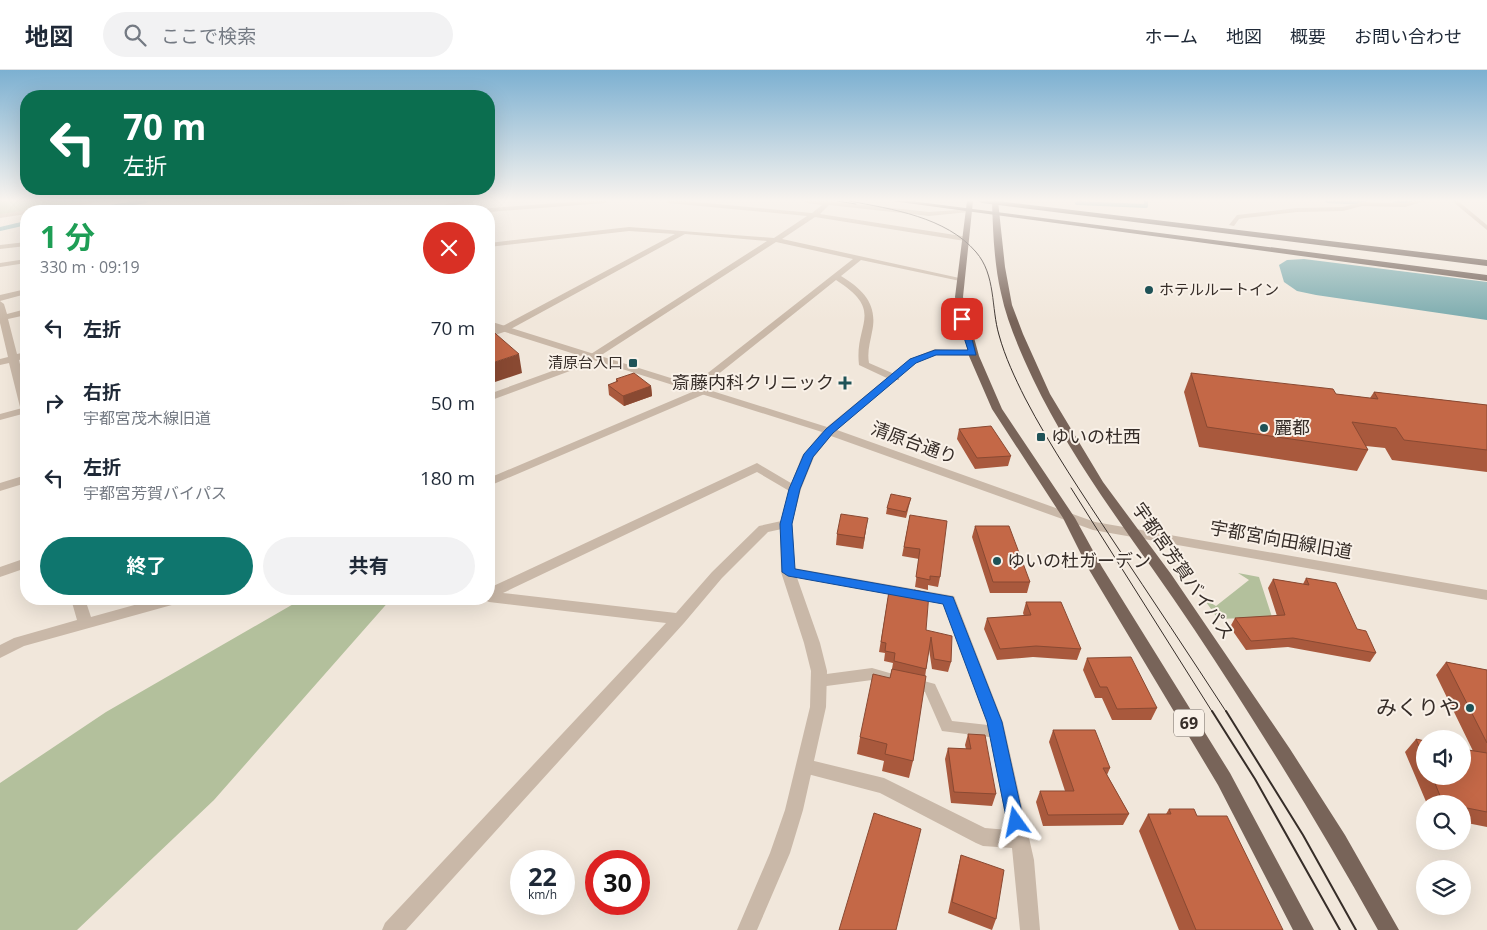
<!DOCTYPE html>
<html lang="ja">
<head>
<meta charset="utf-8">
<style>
  :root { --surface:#fff; --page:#f2f2f3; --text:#1f2937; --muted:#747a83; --line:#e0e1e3; --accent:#0f766e }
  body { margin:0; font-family:"Open Sans","Noto Sans JP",sans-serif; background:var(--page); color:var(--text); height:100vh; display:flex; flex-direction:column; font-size:19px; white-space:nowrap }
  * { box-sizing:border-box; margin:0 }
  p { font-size:16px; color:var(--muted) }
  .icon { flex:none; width:28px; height:28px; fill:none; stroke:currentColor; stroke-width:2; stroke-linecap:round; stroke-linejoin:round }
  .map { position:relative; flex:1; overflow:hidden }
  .panel { position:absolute; left:20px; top:135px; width:475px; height:400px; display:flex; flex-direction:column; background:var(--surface); border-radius:20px; box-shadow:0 5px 20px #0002 }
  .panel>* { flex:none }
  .guide { position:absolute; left:20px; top:20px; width:475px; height:105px; border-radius:20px; box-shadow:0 5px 20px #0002; background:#0b6e4f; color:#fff; overflow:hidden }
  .controls { position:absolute; left:1416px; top:660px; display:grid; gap:10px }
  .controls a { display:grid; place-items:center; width:55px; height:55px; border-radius:50%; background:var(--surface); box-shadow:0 5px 20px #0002; font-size:25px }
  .speed { position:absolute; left:510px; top:780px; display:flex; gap:10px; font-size:25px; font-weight:700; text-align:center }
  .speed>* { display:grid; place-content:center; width:65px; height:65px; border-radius:50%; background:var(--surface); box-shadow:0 5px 20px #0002; line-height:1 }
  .speed small { font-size:12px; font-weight:400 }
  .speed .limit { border:8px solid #d22; background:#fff; color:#111 }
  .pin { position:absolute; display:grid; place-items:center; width:42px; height:42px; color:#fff; margin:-21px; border-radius:10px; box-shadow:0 2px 8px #0006 }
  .me { position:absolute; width:55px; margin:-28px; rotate:348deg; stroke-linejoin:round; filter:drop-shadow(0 0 4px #0008) }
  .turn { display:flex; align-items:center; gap:18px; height:105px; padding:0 20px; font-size:22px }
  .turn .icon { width:65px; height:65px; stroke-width:2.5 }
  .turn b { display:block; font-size:35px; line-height:42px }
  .round { display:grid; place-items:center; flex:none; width:52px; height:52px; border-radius:26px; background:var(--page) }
  .head { display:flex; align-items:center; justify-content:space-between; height:85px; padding:0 20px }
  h1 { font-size:30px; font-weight:700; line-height:38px; color:#1e9e55 }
  .action { display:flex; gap:10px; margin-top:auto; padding:10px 20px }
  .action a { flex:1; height:58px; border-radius:30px; background:var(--accent); color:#fff; font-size:20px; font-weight:700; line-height:58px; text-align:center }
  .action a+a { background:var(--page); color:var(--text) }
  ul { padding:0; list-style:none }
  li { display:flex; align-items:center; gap:15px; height:75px; padding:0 20px }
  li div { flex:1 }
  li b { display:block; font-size:19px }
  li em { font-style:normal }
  header { display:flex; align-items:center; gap:30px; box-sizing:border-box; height:70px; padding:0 25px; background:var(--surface); border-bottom:1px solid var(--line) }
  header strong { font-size:24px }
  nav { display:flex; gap:28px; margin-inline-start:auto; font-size:18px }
  .search { width:350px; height:45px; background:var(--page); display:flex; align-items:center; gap:12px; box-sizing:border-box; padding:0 18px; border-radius:28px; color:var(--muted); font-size:19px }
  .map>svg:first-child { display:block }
</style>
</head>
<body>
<header>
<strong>地図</strong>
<div class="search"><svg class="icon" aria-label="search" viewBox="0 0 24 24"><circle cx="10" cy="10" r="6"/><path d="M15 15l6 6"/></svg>ここで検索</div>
<nav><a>ホーム</a><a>地図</a><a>概要</a><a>お問い合わせ</a></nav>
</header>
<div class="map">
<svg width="1487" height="860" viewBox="0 0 1487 860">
  <rect width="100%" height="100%" fill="#f1e7db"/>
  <path fill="#b3c09c" d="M0 131H91L0 146Z
    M1238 503 1259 507 1272 547 1218 549 1204 529 1216 536 1249 510Z
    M302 529H391L214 730 77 860H0V713L106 642Z"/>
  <path fill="#7babae" d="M1304 189 1487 212V250L1316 225 1297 221 1284 212 1279 195 1287 190Z"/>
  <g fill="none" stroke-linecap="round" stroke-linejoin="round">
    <path stroke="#7babae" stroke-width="4" d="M1327 131 1365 133
      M1077 133 1146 136V131
      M1395 133 1411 131
      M86 141 146 131
      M0 159 26 153"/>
    <path fill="#c9b8a8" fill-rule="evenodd" d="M1415 131H1425L1405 137 1362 136 1343 141 1297 142 1245 148 1239 149 1234 156 1229 155 1237 145 1297 138 1343 137 1362 132 1405 133Z
      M1452 131H1458L1487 155V160Z
      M872 598 893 604 895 608 893 612 888 614 872 610 819 617 814 615 812 611 814 607 819 605Z
      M909 607 935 614 952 651 997 656 1002 657 1005 662 1002 667 997 668 942 661 925 622 904 617 902 613 904 609Z"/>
    <path fill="#c9b8a8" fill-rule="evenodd" d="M89 131H104L44 141H26V144L0 148V144Z
      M341 131H361L358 133 279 141H258L261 139Z
      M461 131H473L427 141H415Z
      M583 131H608L605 133 489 142 476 141 479 139Z
      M665 131H686L812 143 822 135 807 133 804 131H828L929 142 971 139 972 140 969 142 929 146 829 135 820 144 968 167V171H965L815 147 782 169 964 209 960 211 861 190 841 206C864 220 878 235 872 262 870 273 867 282 869 293L899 306V310H891L859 295C854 253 886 242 836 210L701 318 707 319V323L489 416V408L692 322 689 319 690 317 853 189 776 172 586 295 489 331V324L580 291 767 171 685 164 507 261 489 267V261L501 257 675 164 629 161 489 177V173L629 157 774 168 807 146 668 133Z
      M26 172V176L0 179V175Z
      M26 189V193L0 197V193Z
      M26 219V224L0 231V225Z
      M0 231 4 234 7 244 26 239V245L8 249 17 284 26 282V288L19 290 26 321V344L21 341 9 293 0 295V289L8 287 0 253Z
      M757 393 801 419 799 422H791L757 402 503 523 676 543 712 502 759 456 786 450 792 454 791 457 768 462 722 508 684 553 406 860H382L385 853 666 553 489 532 483 529H489V518Z
      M26 405V413L0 421V413Z
      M26 488V498L0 507V497Z
      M788 497 954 526 1003 652 1034 790 1040 860H1020L1012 778 983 776 976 773 880 723 800 702 797 697 800 692 806 689 884 708 985 758 1008 760 987 652 943 534 783 505 781 502 783 499Z
      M71 529H85L91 547 156 529H181L179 533 24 576 0 588V575L14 568 77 550Z"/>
    <path fill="#c9b8a8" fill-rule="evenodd" d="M489 251 827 357 910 289 935 279 976 281V285L973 286 936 285 916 293 837 360 1095 452 1487 520V530L1093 460 831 366 814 387 801 419 792 454 795 502 820 573 827 601 826 637 803 740 790 783 757 860H737L770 783 785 740 810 637 811 601 804 573 781 502 780 454 789 419 802 386 822 362 489 257Z
      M26 337V343L0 350V344Z"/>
    <path fill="#786459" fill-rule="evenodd" d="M967 131H973L963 227 979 286 1002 339 1075 448 1102 497 1230 703 1314 860H1293L1218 715 1088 498 1063 448 992 339 969 286 955 227Z
      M992 131H998L1005 197 1012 235 1023 264 1050 324 1103 412 1171 504 1290 679 1345 765 1399 860H1378C1321 757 1259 657 1194 559 1139 476 1076 399 1033 309 1020 281 1007 252 1001 223 994 193 993 161 992 131Z"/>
    <path fill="#68564c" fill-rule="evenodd" d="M892 131H911L1487 205V211Z
      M978 131H998L1487 190V196L982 133Z"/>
    <path stroke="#362d28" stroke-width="1" d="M837 131 856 134
      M849 131C892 139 946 147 976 182 996 205 991 238 999 265 1005 287 1015 308 1025 328 1051 378 1083 425 1114 472 1152 529 1190 586 1227 643
      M1071 418 1213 643"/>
    <path stroke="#362d28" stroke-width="2" d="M1212 641 1255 709 1340 860
      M1226 641 1303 765 1356 860"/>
  </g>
  <path fill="#a9593d" d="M1191 303 1336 324 1370 328 1374 322 1487 335V402L1392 390 1385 378 1366 376 1368 380 1357 401 1199 377 1184 322Z
    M616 309 651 316 652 326 624 336 609 325 608 315 616 312Z
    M959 359 1011 386 1008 396 975 399 957 369Z
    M911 428 906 448 886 444 887 438Z
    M910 445 940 507 938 517 928 515V520L915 517 919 489 902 486Z
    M975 456 1030 512 1027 523H990L972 467Z
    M866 459 863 479 836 475 837 464Z
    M1306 508 1357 559 1376 583 1370 592 1288 577 1246 580 1230 557 1235 548 1277 546 1268 518 1273 509 1303 514Z
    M889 521 926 560 951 592 948 602 932 599 929 579 913 691 909 708 882 701 884 691 857 684 860 667 890 608 892 599 893 593 884 591 885 583 879 582Z
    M1026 532 1081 579 1077 590 1033 587 997 590 984 559 987 548 1024 546 1023 543Z
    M1087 588 1157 638 1151 650H1112L1102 628H1095L1083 600Z
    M1446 592 1487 600V757L1462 752V734H1427L1405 682 1416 669 1425 671V706H1462L1473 681 1436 605Z
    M1053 660 1110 698 1107 705 1129 744 1123 755 1043 756 1036 732 1040 721H1065L1049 672Z
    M968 664 996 724 992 736 951 733 945 689 948 678 966 679 965 675Z
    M1169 739 1197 746 1283 860H1179L1139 761 1148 744H1166Z
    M961 785 996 849 992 860 948 843 958 797Z"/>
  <path fill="#894932" d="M519 284 522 303 489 314V294Z
    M651 316 652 326 624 336 623 326Z
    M868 448 866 459 863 479 864 468Z"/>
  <path fill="#c46847" stroke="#894932" d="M489 258 519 284 489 294Z
    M634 303 651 316 623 326 608 315 618 311 616 309Z
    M1191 303 1333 319 1336 324 1378 329 1374 322 1487 335V380L1404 370 1396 358 1352 352 1368 380 1207 357Z
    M991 356 1011 386 977 388 959 359Z
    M891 424 911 428 906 442 887 438Z
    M841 444 868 448 864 468 837 464Z
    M910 445 947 451 940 507 930 506V510L916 507 920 479 904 477Z
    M975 456H1009L1030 512H993Z
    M1306 508 1336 513 1357 559 1366 561 1376 583 1293 568 1251 571 1235 548 1285 545 1273 509 1309 515Z
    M914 520 929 523 926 560 952 566 951 592 934 589 931 567 926 599 894 591 895 583 885 581 886 573 881 572 889 521 914 526Z
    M1026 532H1061L1081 579 1036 576 1000 579 987 548 1031 545Z
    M1131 587 1157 638 1117 639 1107 617H1100L1087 588Z
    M1446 592 1487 600V673Z
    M892 599 926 606 913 691 885 684 887 674 860 667 873 604 890 608Z
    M1053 660H1095L1110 698H1103L1129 744 1048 745 1040 721H1074Z
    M968 664 985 665 996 724 954 722 948 678 971 679Z
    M1416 669 1425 671V690Z
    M1462 679 1487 683V742L1462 737V734H1448L1443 733 1432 706H1462Z
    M1169 739H1194L1197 746H1227L1283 860H1196L1148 744H1171Z
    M874 743 921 759 896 860H839Z
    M961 785 1004 800 996 849 952 832Z"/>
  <linearGradient id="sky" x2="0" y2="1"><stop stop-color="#7cb0d1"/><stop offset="0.52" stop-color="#f9f4ef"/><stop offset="1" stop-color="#f9f4ef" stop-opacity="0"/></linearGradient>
  <rect width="1487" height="251" fill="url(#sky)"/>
  <path fill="#1a73e8" stroke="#114b97" d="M962 247 967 249 976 285H936L916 293 833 363 813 387 800 419 792 454 795 499 953 527 1002 652 1024 752 1022 758 1016 760 1010 758 1007 752 987 652 943 534 788 506 782 502 780 454 789 419 804 384 826 359 910 289 935 280H968L958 249Z"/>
  <g fill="#1e5257" stroke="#f9f1e8" stroke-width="2">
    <circle cx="1149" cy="220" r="5"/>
    <rect x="628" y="288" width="10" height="10" rx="2.5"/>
    <path d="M842.5 305.5h5v5h5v5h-5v5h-5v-5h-5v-5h5z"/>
    <circle cx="1264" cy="358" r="5"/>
    <rect x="1036" y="362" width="10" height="10" rx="2.5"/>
    <circle cx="997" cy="491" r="5"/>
    <circle cx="1470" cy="638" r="5"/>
  </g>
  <g text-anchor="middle" stroke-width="4" stroke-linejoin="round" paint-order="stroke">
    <g font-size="15" fill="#362d28" stroke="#f9f1e8" text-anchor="start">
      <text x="1159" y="225">ホテルルートイン</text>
      <text x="623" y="298" text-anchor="end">清原台入口</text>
    </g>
    <rect fill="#f9f1e8" stroke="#706862" stroke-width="1" x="1174" y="639.5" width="30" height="27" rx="4"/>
    <g font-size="16" font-weight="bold" fill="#362d28">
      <text x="1189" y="659">69</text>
    </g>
    <g font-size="18" fill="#362d28" stroke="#f9f1e8" text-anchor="start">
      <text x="834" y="319" text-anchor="end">斎藤内科クリニック</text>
      <text x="1274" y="364">麗都</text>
      <text x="1051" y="373">ゆいの杜西</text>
      <text x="1007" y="497">ゆいの杜ガーデン</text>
    </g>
    <g font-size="18" fill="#362d28" stroke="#f9f1e8">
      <text transform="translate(914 373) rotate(20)" y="6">清原台通り</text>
      <text transform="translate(1281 470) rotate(10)" y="6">宇都宮向田線旧道</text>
      <text transform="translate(1183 501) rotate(55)" y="6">宇都宮芳賀バイパス</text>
    </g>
    <g font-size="21" fill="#362d28" stroke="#f9f1e8" text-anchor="end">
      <text x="1460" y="645">みくりや</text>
    </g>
  </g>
</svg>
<div class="controls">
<a><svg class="icon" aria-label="sound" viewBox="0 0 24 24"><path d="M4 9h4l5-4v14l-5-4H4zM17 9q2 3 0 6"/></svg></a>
<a><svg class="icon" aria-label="search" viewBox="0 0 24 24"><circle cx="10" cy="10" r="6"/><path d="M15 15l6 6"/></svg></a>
<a><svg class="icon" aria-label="layers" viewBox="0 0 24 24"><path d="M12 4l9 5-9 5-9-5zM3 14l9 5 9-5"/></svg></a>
</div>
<div class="speed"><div>22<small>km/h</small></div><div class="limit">30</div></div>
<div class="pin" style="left:962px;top:249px;background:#d93025"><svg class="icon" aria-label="arrive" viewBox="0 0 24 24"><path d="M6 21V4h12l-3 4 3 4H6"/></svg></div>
<svg class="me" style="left:1016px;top:752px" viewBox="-20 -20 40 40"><path d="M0-17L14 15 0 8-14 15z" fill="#1a73e8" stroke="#fff" stroke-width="4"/></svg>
<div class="guide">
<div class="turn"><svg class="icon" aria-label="left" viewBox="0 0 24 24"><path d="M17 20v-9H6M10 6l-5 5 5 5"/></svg><div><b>70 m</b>左折</div></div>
</div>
<section class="panel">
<div class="head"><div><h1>1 分</h1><p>330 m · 09:19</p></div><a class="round" style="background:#d93025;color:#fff"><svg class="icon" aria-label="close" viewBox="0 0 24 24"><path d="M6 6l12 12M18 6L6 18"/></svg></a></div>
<ul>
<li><svg class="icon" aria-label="left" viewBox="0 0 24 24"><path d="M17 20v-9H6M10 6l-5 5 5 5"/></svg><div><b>左折</b></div><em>70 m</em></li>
<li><svg class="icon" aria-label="right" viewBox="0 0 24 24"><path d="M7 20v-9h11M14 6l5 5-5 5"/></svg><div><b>右折</b><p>宇都宮茂木線旧道</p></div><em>50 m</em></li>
<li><svg class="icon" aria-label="left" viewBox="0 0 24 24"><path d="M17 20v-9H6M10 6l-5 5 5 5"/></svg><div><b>左折</b><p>宇都宮芳賀バイパス</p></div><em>180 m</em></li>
</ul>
<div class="action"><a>終了</a><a>共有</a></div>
</section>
</div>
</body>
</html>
